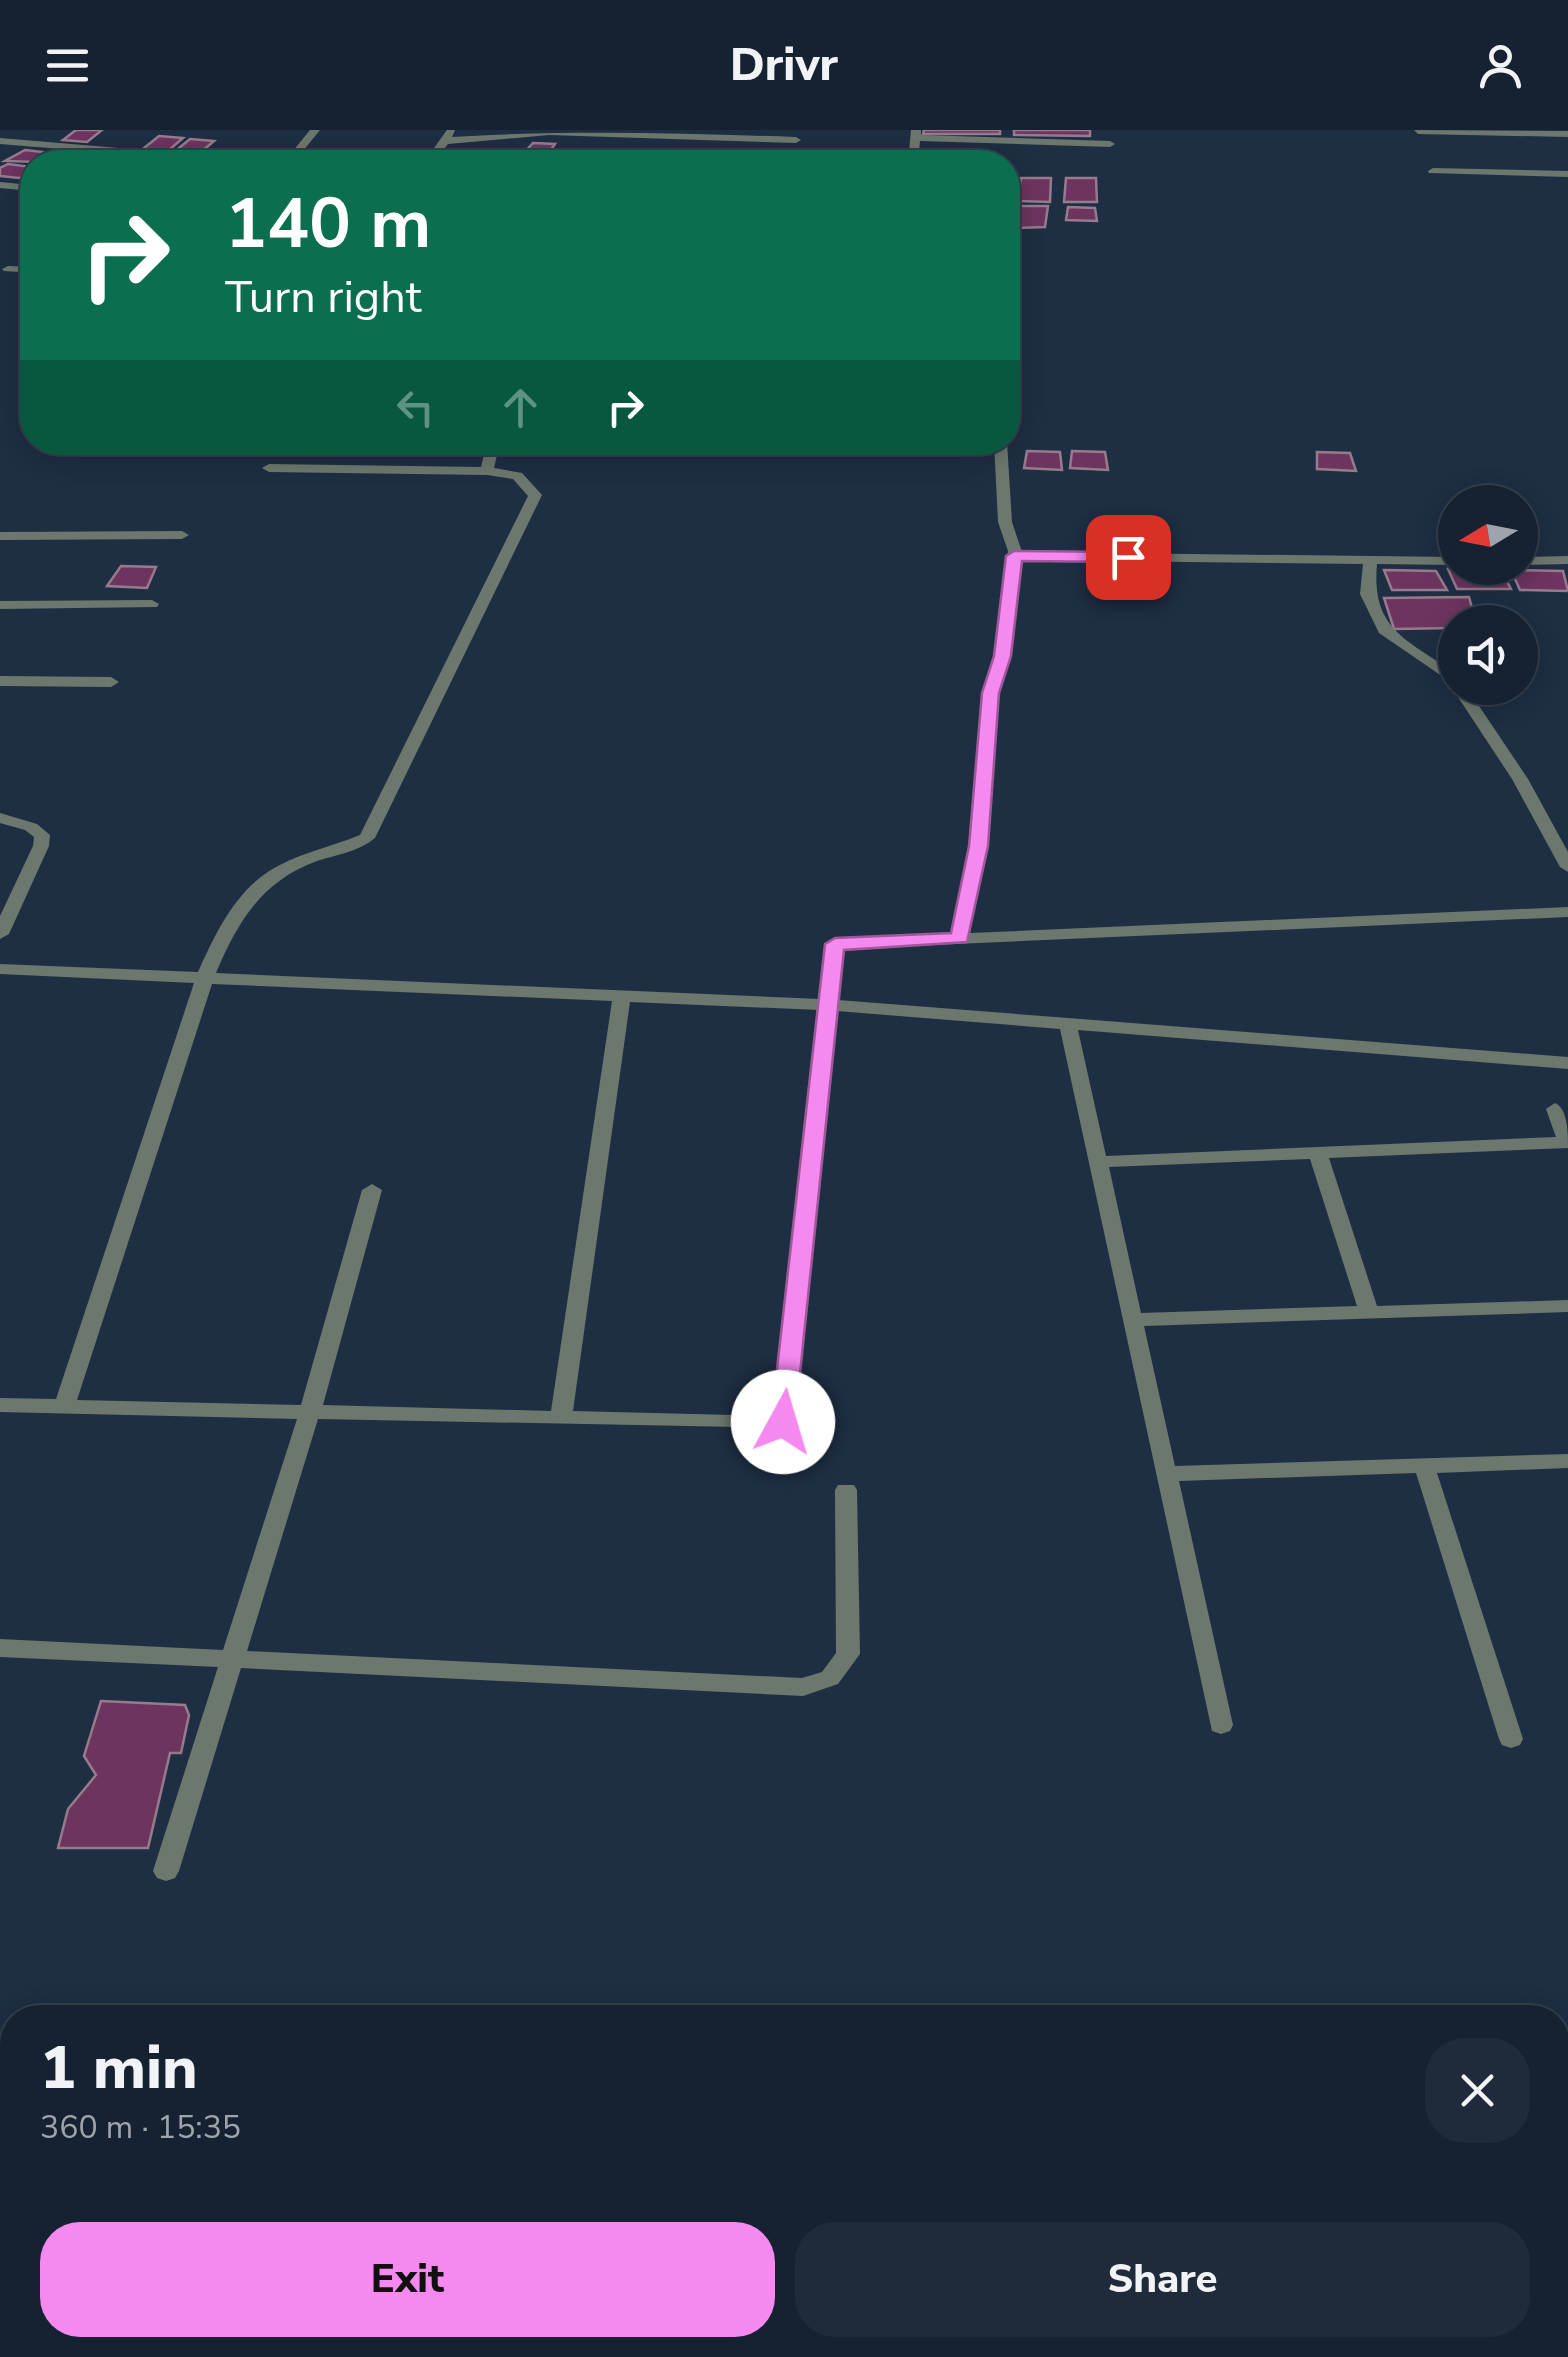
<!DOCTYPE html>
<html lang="en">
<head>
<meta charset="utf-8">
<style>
  :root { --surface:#162232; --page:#1f2a3a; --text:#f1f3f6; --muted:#9ea4ac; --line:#353f4d; --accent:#f589ef }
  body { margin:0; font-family:"Nunito Sans",sans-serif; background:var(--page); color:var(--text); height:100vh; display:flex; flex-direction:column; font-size:38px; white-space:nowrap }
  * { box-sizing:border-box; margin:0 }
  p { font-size:32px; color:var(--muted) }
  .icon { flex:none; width:55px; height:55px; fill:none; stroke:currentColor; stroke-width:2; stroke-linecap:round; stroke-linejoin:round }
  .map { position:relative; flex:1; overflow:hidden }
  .sheet { position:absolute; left:0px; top:1875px; width:1570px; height:352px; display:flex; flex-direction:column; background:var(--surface); border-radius:40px 40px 0 0; box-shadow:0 5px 25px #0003,0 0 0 2px var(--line) }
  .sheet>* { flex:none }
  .top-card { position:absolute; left:20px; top:20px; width:1000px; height:305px; border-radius:40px; box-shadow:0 5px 25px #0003,0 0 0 2px var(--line); background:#0b6e4f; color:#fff; overflow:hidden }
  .needle { width:65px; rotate:260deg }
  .fabs { position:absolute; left:1438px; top:355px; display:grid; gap:20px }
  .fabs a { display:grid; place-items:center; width:100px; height:100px; border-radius:50%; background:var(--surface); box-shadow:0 5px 25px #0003,0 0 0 2px var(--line); font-size:50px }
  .pin { position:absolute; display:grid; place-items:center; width:85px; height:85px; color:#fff; margin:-42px; border-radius:20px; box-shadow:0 5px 15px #0006 }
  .me { position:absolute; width:110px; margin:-55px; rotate:6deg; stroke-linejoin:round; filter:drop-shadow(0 0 8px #0008) }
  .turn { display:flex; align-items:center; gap:35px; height:210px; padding:0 40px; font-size:45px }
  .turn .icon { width:130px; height:130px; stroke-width:2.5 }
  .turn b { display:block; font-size:70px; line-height:85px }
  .lanes { display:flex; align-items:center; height:95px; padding:0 40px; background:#0003; justify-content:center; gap:50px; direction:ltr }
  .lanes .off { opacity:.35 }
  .round { display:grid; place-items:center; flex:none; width:105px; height:105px; border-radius:40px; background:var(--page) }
  .overview { display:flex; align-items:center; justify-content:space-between; height:170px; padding:0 40px }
  h1 { font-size:60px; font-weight:800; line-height:75px }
  .action { display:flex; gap:20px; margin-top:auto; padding:20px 40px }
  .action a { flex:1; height:115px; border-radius:40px; background:var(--accent); color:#111; font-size:40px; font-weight:800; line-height:115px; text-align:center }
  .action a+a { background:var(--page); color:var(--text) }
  header { display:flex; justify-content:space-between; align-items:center; height:130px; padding:0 40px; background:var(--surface); font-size:45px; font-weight:800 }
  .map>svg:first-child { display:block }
</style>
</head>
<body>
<header><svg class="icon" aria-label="menu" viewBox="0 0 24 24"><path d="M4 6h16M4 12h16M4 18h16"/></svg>Drivr<svg class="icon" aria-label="person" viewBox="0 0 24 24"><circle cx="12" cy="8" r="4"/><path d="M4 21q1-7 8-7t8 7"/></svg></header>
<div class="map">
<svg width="1568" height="2227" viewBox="0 0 1568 2227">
  <rect width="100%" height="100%" fill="#1e2e43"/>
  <path fill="#6d345f" stroke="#967b8e" stroke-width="2.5" d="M76 0H102L87 12 63 10Z
    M924 0H1000V4H923Z
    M1014 0H1090V6L1014 5Z
    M159 6 183 8 169 20 144 18Z
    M190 9 214 11 200 23 174 22Z
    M533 13 555 14 546 27 522 25Z
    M25 20 52 23 38 32 5 31Z
    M64 24 92 27 83 32H48Z
    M8 34 32 37V40L19 48 0 46V38Z
    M1021 48H1051L1050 72 1018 71Z
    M1066 48H1096L1097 72H1064Z
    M1017 76H1048L1045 97 1014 98Z
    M1068 77 1095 78 1097 91 1066 90Z
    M225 312H261L257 322 220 320Z
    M1027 321 1060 322 1062 340 1024 338Z
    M1072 321 1105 322 1108 340 1070 338Z
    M1317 322 1350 323 1356 341 1317 339Z
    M121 436 156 437 147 458 107 456Z
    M1448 439 1501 440 1511 459H1457Z
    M1384 440 1436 441 1447 460H1392Z
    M1511 440 1563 441 1568 461 1520 460Z
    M1469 467 1476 492H1455V498L1394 499 1384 468Z
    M101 1571 185 1575 189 1585 181 1623H170L148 1718H58L68 1679 96 1645 84 1626Z"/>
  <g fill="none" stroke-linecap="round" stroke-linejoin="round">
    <path fill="#6c786e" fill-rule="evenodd" d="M310 0H320L294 32H284Z
      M447 0H455L452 7C568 0 680 3 796 7L801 10 796 13 549 5 448 14 434 32H424Z
      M911 0H921V5L1110 11 1115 14 1110 17 920 11 918 32H908Z
      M1414 0 1568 1V7L1418 4Z
      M0 8 250 29 255 32H218L0 14Z
      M1433 38 1568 41V47L1429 43 1428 41Z
      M0 52 32 55V61L0 58Z
      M8 136 32 137V143L4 141 2 139Z
      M487 312H500L494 338 522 343 542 365 375 708C360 721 336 725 317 731 262 751 238 791 216 843L820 869 829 810 952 804 970 716 982 563 995 526 1008 421 998 392 994 312H1007L1012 392 1022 422 1455 427V435L1377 434C1371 500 1407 509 1455 543V555L1379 503 1360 464 1363 434 1021 430 1009 526 998 563 986 716 970 803 1568 777V787L843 819 838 870 1568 927V939L1078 900 1106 1026 1556 1007 1546 979 1555 973C1568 979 1568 1003 1568 1018L1329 1028 1377 1176 1568 1170V1182L1144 1196 1175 1336 1568 1324V1338L1437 1343 1523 1609 1520 1615 1511 1618 1502 1615 1499 1609 1416 1343 1179 1351 1233 1595 1230 1601 1221 1604 1212 1601 1060 899 837 881 794 1293 791 1298 318 1289 247 1521 802 1548 822 1542 836 1523 835 1360 838 1355H854L857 1360 860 1524 838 1554 803 1566 241 1538 179 1741 175 1748 166 1751 157 1748 153 1741 218 1537 0 1527V1509L223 1520 297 1289 0 1282V1268L56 1269 194 853 0 844V834L198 842C216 802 237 757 278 736 304 722 333 716 360 705L528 366 513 349 487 345 269 342 262 338 269 334 481 337ZM212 854 612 871 551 1281 323 1275 382 1060 372 1054 362 1060 301 1275 77 1270ZM630 872 819 880 773 1286 573 1281ZM1310 1029 1357 1176 1141 1183 1109 1037Z
      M0 402 182 401 189 405 182 409 0 410Z
      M1568 426V434L1520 435V427Z
      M152 470 159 474 157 477 0 479V471Z
      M0 546 111 547 119 552 111 557 0 556Z
      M1455 555V558H1467L1528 649 1568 722V742L1560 737 1512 649 1452 558Z
      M0 683 37 694 50 705 49 716 9 804 0 809V786L33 716 34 707 25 700 0 693Z"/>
  </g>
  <path fill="#f589ef" stroke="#9f599b" stroke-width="2.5" d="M1014 421 1128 422 1135 427 1128 432 1022 431 1011 526 999 563 988 716 967 812 844 820 795 1292 783 1301 771 1292 825 814 835 808 951 803 969 716 982 563 994 526 1006 426Z"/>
</svg>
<div class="fabs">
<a><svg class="needle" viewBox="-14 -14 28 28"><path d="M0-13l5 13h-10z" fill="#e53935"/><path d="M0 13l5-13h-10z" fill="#9ea4ac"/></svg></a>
<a><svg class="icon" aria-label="sound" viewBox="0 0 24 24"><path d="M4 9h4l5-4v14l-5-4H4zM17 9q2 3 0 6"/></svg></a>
</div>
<div class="pin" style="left:1128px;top:427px;background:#d93025"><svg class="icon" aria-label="arrive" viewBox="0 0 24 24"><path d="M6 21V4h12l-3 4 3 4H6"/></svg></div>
<svg class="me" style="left:783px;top:1292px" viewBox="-20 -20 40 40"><circle r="19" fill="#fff"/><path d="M0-13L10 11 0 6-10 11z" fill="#f589ef"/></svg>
<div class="top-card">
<div class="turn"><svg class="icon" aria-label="right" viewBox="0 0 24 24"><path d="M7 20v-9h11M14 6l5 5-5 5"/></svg><div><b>140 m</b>Turn right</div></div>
<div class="lanes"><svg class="icon off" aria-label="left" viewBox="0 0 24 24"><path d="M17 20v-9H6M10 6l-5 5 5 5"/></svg><svg class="icon off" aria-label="ahead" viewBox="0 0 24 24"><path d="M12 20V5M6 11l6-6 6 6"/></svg><svg class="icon" aria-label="right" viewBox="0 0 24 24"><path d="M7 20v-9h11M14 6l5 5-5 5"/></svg></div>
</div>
<section class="sheet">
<div class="overview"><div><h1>1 min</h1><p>360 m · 15:35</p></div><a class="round"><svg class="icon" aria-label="close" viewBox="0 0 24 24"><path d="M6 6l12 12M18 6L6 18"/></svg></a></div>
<div class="action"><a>Exit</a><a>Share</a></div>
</section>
</div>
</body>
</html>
